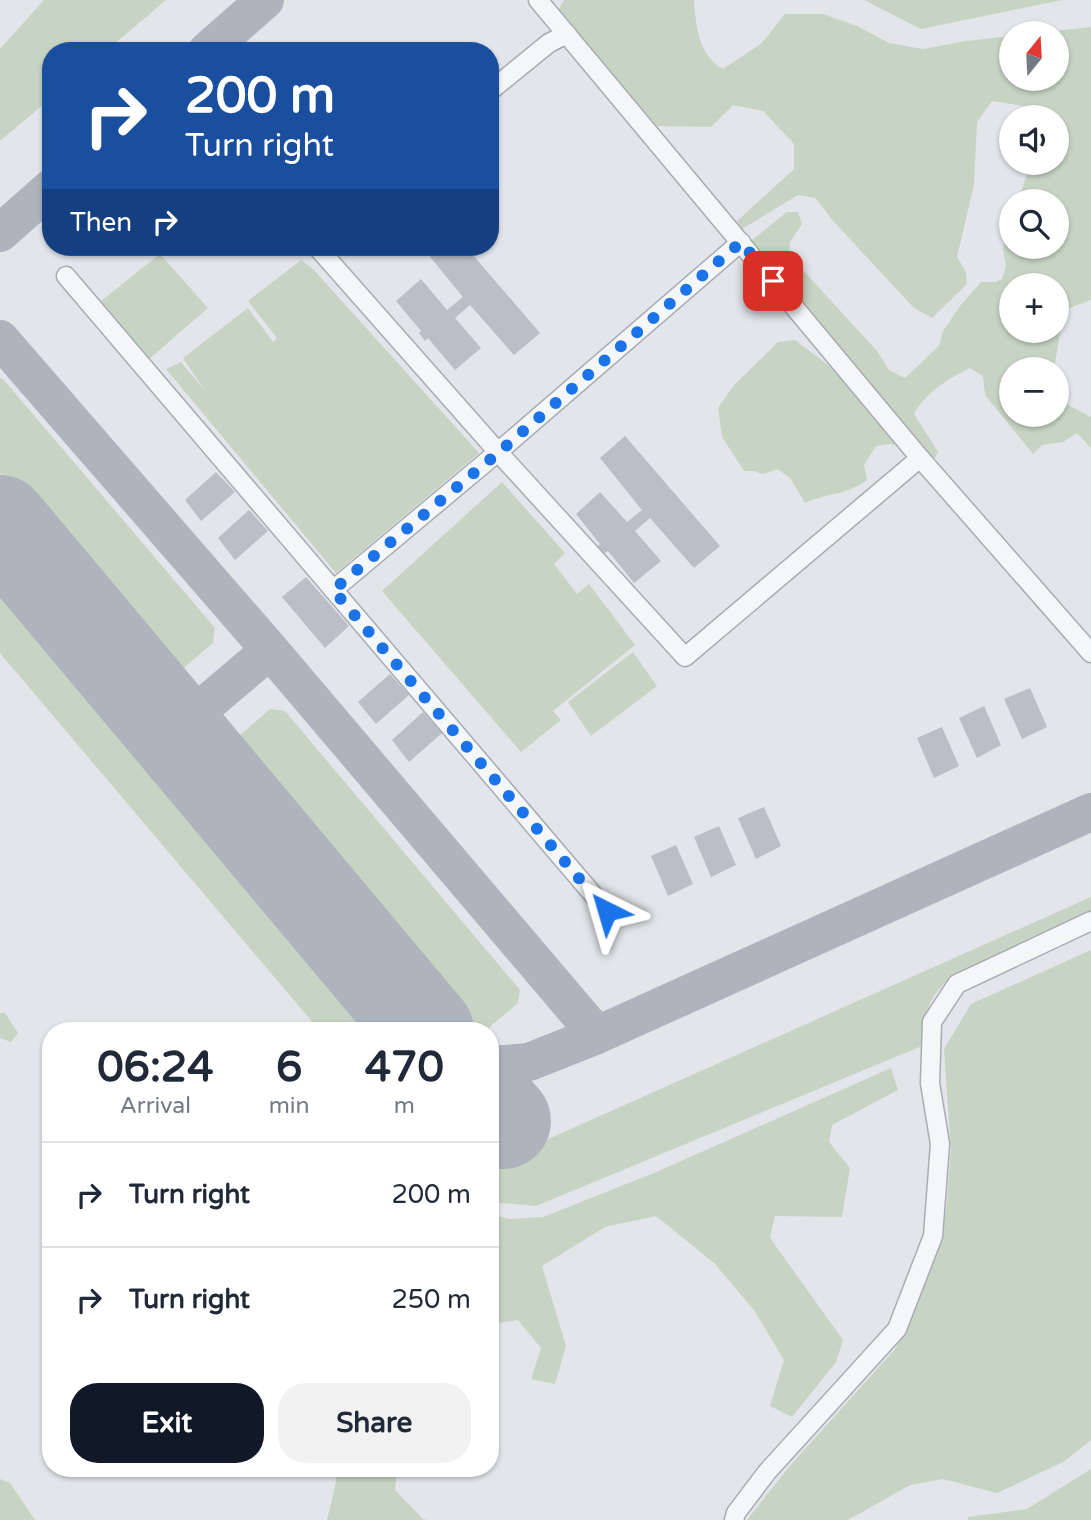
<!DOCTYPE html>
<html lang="en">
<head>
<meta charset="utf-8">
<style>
  :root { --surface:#fff; --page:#f2f2f3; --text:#1f2937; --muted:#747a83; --line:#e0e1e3; --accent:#111827 }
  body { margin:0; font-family:"Varela Round",sans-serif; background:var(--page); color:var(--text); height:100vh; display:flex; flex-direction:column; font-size:26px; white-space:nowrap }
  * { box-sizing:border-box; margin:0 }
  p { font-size:23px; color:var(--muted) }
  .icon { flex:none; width:38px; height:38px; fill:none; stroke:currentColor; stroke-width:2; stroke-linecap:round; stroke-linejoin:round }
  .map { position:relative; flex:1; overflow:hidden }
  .side { position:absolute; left:42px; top:1022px; width:457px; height:455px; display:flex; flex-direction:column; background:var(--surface); border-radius:28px; box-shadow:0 2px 5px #0004 }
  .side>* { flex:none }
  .hud { position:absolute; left:42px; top:42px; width:457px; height:214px; border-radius:28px; box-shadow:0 2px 5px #0004; background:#1a4fa0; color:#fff; overflow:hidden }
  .needle { width:46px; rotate:18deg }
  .buttons { position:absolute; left:999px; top:21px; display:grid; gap:14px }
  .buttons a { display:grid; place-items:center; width:70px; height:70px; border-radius:50%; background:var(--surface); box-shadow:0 2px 5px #0004; font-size:35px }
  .pin { position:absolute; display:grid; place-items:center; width:60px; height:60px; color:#fff; margin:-30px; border-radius:14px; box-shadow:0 4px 10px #0006 }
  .me { position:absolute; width:77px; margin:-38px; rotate:320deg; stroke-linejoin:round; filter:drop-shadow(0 0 5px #0008) }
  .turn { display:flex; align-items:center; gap:24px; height:147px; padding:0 28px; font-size:32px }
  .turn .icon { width:91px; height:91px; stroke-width:2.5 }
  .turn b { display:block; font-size:49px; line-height:60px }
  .then { display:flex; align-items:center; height:66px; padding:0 28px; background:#0003; gap:14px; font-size:26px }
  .eta { display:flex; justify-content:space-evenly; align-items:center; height:119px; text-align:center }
  .eta b { font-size:42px; font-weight:800; line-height:49px }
  .primary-button { display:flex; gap:14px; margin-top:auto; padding:14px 28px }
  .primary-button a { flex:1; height:80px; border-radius:28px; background:var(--accent); color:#fff; font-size:28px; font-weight:800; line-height:80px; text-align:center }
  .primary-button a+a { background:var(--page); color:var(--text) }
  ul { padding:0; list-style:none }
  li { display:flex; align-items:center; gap:21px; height:105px; padding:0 28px; border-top:2px solid var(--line) }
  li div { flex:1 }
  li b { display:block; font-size:26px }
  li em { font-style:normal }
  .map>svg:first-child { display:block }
</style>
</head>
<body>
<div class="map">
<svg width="1091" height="1520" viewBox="0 0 1091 1520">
  <rect width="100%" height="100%" fill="#e2e5ea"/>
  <path fill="#c7d4c3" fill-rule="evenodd" d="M44 0H166L106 51H51V98L0 141V49Z
    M564 0H694C696 26 698 55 723 69L762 43 785 14H823L857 26 889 43 923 49 966 41 1011 36 1012 79H1057V33H1036L1091 27V300L1064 310 1054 369H1012V415H1057V399L1091 417V448L1077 433 1063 442 1042 445 1033 454 985 395 983 376 970 368C948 379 926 392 914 414L938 452 934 459 754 251 752 240 787 212H798L802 224 790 242 789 255 877 351 889 370 905 378 939 346 943 331 960 306 981 282H995L1002 279 1006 266 1003 249 1011 222 1012 247H1057V201H1018L1031 163H1057V117H1050L1025 106 992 101 977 122 974 185 957 257 966 272 967 284 932 318 914 308 835 223 815 198 798 195 742 229 737 221 794 169V144L763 111 733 105 711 127 657 126 557 13ZM1012 285H1057V331H1012Z
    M864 0H1062L921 29Z
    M160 254 208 308 149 359 101 301Z
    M301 260 312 268 479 453 336 573 166 369 181 362 205 391 183 358 248 308 273 342 277 338 248 301Z
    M795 340 858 388 900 445 890 444 876 446 864 465 867 480C845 496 829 492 805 503L791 479 778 469 762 474 754 471H744L722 437 718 408 734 385 778 342Z
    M0 378 3 379 215 628 213 643 180 671 166 669 0 473Z
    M502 482 565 553 554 564 577 594 589 584 635 645 553 711 561 720 521 752 382 591Z
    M0 573 390 1031H320L0 653Z
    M633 652 657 686 591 736 568 702Z
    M270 709 285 711 520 990 518 1003 486 1030 470 1026 236 750 238 737Z
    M1091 897V912L947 981C924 1002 927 1017 922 1046L536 1206 490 1202V1148L501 1160Z
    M1091 950V1440L1063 1462 997 1493 943 1479 910 1485 848 1520H747L788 1468 896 1348 946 1212 951 1151 944 1049 971 1004Z
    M0 1013H5L18 1033 11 1042 0 1038Z
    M891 1068 898 1090 832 1125 829 1142 850 1168 842 1217 775 1216 770 1238 843 1340 836 1362 792 1417 770 1406 784 1360 754 1310 714 1263 656 1216 605 1227 542 1266 566 1346 555 1384 531 1379 541 1348 518 1320 490 1324V1214L510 1219 543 1217 654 1173Z
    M335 1468H397L395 1490 423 1519 428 1520H327L336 1482Z
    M1091 1469V1520H968V1517L1027 1509Z
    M0 1479 10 1483 35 1520H0Z"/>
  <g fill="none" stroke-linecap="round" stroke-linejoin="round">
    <path stroke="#aeb4be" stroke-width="38" d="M207 51 265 0
      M0 233 51 188
      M0 339 270 650 597 1035
      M176 730 270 650
      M490 1065 529 1062 597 1035 1091 812"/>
    <path stroke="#aeb4be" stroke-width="96" d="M0 523 426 1031
      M490 1106 503 1121"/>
  </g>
  <path fill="#b9bec7" d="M422 247H466L540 333 514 355 470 305 455 318 481 348 455 370 428 338 425 341 419 333 421 331 396 301 421 279 447 310 463 297Z
    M625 436 720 546 694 568 650 518 635 531 661 561 634 583 608 551 604 554 598 546 600 544 576 514 600 492 627 522 642 510 600 458Z
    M216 472 235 492 201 521 185 500Z
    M249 510 268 531 235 560 218 538Z
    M306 577 349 626 325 648 282 597Z
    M390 674 409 695 376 724 358 702Z
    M1030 688 1047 727 1022 739 1004 699Z
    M984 706 1001 745 977 758 959 718Z
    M423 712 442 733 409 762 392 740Z
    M942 727 959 766 934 778 917 738Z
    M764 807 781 846 756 859 738 818Z
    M719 826 736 865 711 877 694 837Z
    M676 845 693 884 668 896 651 856Z"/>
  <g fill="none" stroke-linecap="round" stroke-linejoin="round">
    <g stroke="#a7acb4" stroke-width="21">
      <path id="minor" d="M538 0 920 458 1091 653
        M490 91 549 43 567 34
        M317 247 498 452 685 657 920 458
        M66 276 607 911
        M333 590 498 452 741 242
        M734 1520 736 1513 767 1472 897 1329 933 1236 940 1144 930 1083 932 1022 957 984 1091 921"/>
    </g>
    <use href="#minor" stroke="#f5f6f8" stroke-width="18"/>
  </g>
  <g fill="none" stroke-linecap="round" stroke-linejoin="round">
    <path stroke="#1a73e8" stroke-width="12" stroke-dasharray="0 21.6" d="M607 911 333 590 498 453 741 242 773 281"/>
  </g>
</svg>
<div class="buttons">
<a><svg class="needle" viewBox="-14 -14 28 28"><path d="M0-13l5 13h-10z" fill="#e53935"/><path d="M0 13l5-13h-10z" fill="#747a83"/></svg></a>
<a><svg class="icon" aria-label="sound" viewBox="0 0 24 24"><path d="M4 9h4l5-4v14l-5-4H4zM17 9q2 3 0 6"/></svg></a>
<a><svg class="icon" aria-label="search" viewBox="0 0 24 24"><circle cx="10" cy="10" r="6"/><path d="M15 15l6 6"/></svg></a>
<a>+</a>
<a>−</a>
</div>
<div class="pin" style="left:773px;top:281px;background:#d93025"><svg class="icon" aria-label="arrive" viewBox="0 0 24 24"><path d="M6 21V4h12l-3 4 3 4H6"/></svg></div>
<svg class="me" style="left:607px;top:911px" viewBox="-20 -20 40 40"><path d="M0-17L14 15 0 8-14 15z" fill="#1a73e8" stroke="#fff" stroke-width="4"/></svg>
<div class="hud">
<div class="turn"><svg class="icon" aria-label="right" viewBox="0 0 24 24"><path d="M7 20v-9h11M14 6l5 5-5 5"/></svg><div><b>200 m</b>Turn right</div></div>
<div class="then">Then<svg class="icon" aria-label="right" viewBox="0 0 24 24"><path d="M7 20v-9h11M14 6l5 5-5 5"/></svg></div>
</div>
<section class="side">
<div class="eta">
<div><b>06:24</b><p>Arrival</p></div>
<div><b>6</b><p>min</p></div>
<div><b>470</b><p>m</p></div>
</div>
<ul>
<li><svg class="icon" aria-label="right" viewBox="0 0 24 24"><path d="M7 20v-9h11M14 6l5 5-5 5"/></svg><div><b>Turn right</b></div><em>200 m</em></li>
<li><svg class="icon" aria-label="right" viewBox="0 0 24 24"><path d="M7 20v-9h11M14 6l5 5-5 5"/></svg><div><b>Turn right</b></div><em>250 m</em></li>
</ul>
<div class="primary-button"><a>Exit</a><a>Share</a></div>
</section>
</div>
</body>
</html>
